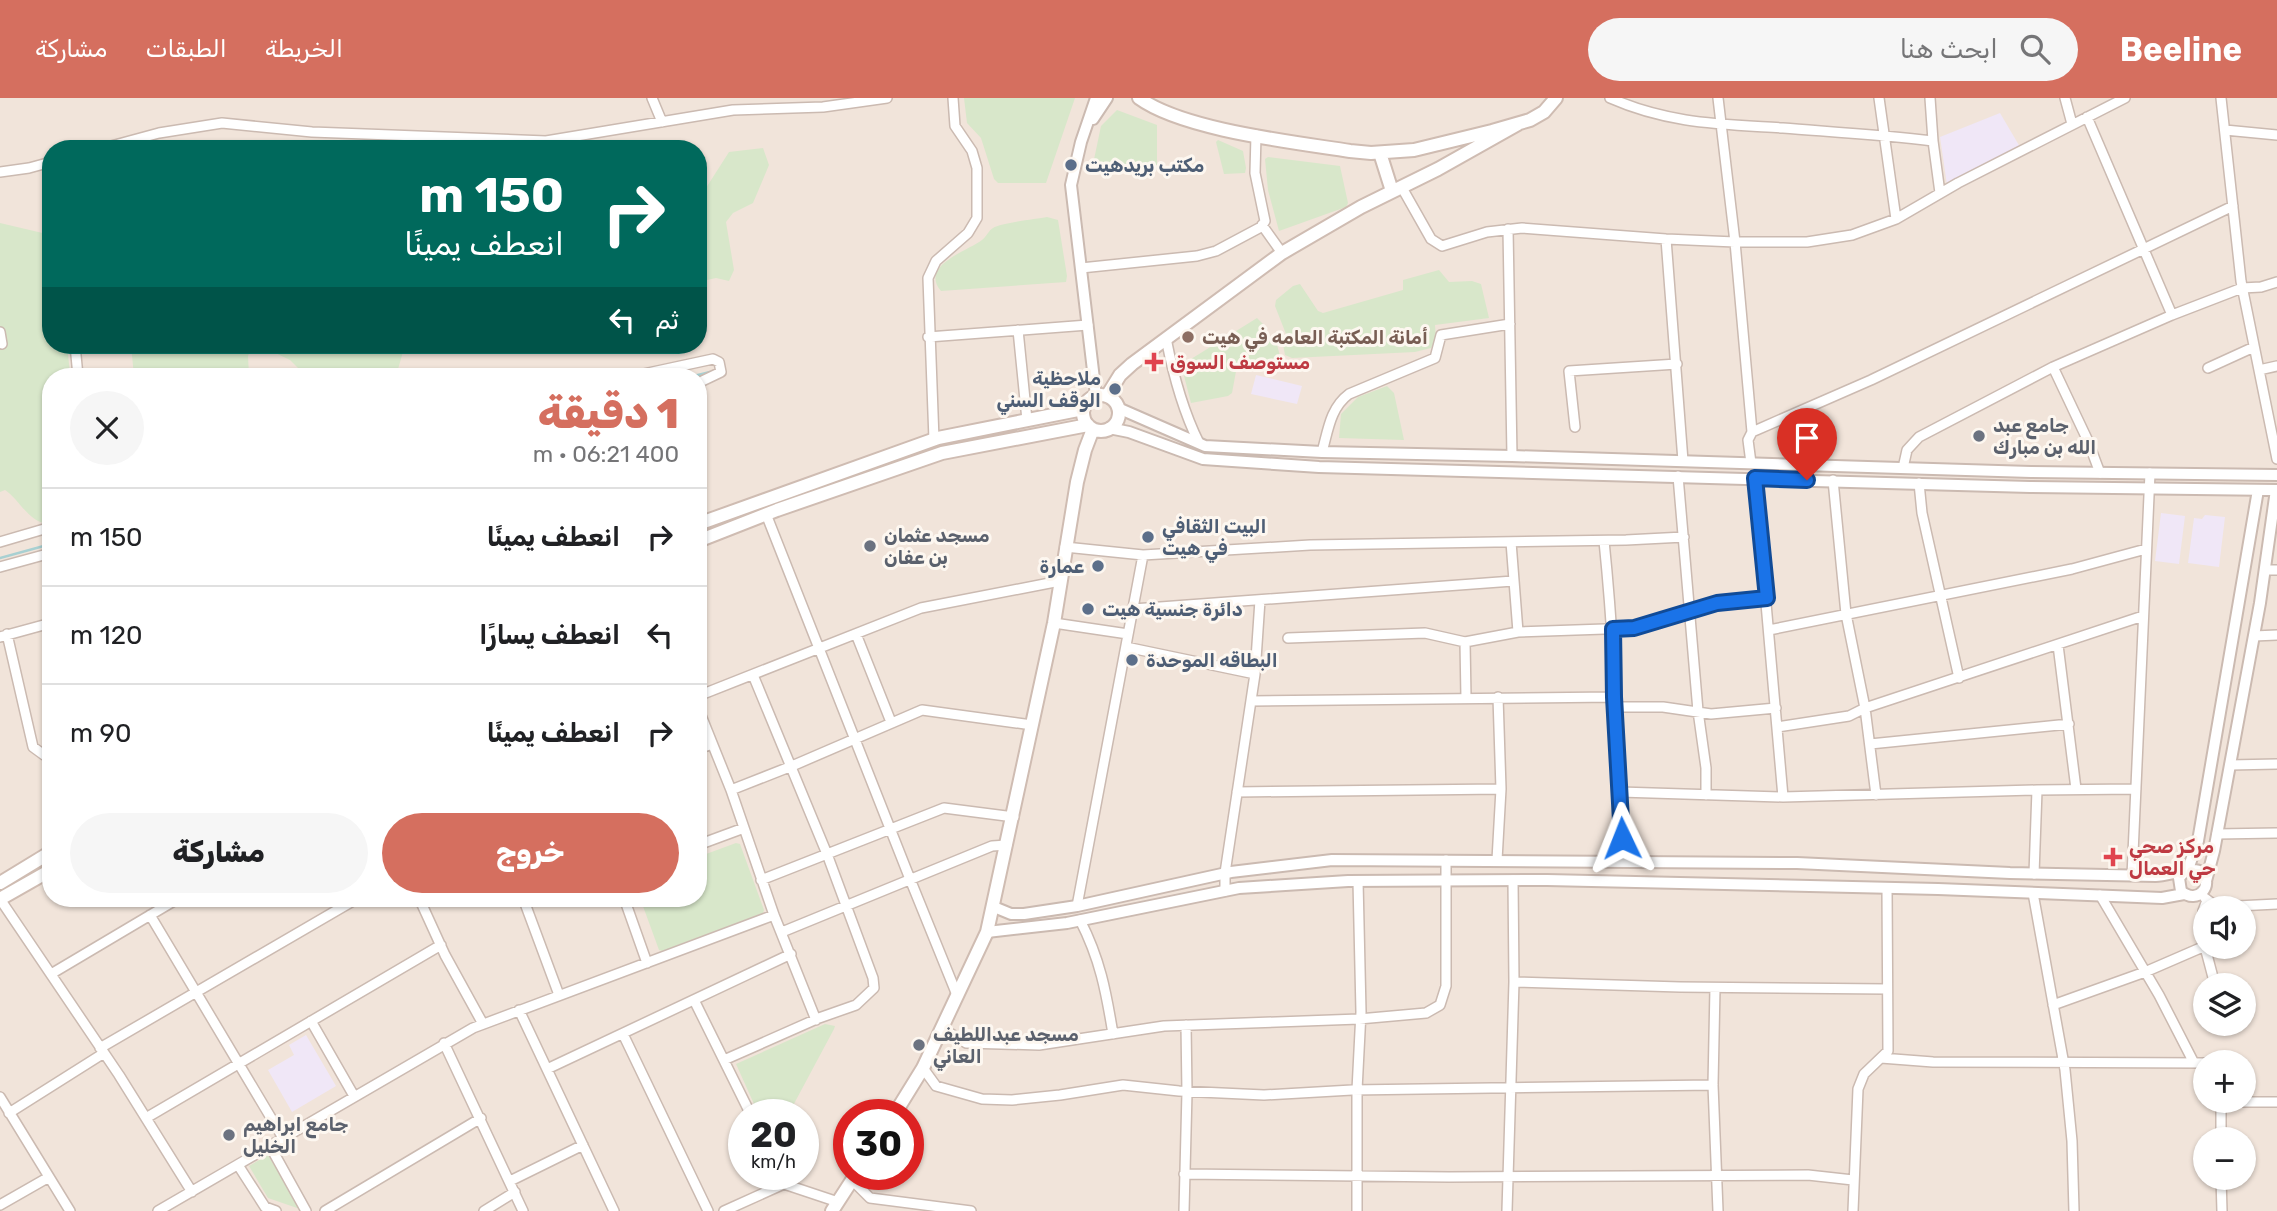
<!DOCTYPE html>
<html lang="ar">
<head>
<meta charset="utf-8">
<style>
  :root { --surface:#fff; --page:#f6f6f6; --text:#202124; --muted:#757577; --line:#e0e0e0; --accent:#d56f5f }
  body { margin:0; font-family:Rubik,Vazirmatn,sans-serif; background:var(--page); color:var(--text); direction:rtl; height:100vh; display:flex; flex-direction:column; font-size:26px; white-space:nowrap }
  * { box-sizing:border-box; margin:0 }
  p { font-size:23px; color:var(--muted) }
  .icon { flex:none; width:38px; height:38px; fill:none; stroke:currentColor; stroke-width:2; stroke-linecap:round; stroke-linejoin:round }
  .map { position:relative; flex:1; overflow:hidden; direction:ltr }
  .sheet { position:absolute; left:42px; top:270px; width:665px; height:539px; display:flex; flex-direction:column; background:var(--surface); border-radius:28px; box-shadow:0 2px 5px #0004; direction:rtl }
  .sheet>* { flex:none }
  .banner { position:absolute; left:42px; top:42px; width:665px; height:214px; border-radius:28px; box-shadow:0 2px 5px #0004; direction:rtl; background:#00695c; color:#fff; overflow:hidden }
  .fabs { position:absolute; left:2193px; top:798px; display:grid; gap:14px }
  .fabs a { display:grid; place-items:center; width:63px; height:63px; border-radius:50%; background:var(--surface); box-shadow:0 2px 5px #0004; font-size:35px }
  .speed { position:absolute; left:728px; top:1001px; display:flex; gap:14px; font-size:35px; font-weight:700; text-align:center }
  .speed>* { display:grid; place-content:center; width:91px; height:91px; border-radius:50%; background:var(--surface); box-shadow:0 2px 5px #0004; line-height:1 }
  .speed small { font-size:18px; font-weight:400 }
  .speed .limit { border:10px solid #d22; background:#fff; color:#111 }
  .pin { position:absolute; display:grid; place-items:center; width:60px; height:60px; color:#fff; margin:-72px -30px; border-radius:50% 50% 50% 0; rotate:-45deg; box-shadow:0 0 7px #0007 }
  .pin .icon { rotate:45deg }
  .me { position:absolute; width:77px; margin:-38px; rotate:358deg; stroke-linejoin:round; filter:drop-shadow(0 0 5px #0008) }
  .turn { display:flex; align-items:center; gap:24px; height:147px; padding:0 28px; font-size:32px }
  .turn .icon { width:91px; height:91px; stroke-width:2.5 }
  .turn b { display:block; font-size:49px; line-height:60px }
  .then { display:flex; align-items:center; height:66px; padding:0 28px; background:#0003; gap:14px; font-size:26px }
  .round { display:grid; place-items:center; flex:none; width:74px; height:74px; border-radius:37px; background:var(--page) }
  .headline { display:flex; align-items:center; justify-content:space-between; height:119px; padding:0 28px }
  h1 { font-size:42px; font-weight:800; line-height:52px; color:var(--accent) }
  .action { display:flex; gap:14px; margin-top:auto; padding:14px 28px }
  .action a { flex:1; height:80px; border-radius:42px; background:var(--accent); color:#fff; font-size:28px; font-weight:800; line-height:80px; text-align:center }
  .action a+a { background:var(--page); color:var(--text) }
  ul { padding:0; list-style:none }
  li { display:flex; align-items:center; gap:21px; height:98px; padding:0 28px; border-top:2px solid var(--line) }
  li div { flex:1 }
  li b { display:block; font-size:26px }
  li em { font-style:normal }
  header { display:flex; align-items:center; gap:42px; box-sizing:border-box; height:98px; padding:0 35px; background:var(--accent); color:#fff }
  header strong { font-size:33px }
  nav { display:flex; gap:38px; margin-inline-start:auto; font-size:24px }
  .search { width:490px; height:63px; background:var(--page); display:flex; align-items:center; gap:18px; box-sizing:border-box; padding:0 24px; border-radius:38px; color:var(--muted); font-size:26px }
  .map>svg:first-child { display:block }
</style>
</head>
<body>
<header>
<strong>Beeline</strong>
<div class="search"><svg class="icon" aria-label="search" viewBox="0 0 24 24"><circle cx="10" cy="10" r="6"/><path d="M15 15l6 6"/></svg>ابحث هنا</div>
<nav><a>الخريطة</a><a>الطبقات</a><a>مشاركة</a></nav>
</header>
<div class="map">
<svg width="2277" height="1113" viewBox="0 0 2277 1113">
  <rect width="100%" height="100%" fill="#faf3ea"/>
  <path fill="#f1e4da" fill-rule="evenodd" d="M0 0H2277V1113H0ZM51 51H698V247H51ZM51 278H698V800H51ZM2205 810H2244V849H2205ZM2205 887H2244V926H2205ZM2205 964H2244V1003H2205ZM744 1017H803V1076H744ZM849 1017H908V1076H849ZM2205 1041H2244V1080H2205Z"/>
  <path fill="#f0e7f7" d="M2000 15 2020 49 1947 87 1940 39Z
    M1256 277 1302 288 1297 306 1251 296Z
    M2161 415 2185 418 2179 466 2155 463Z
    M2205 417 2225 419 2219 469 2188 465 2194 420 2202 421Z
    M306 937 336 988 292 1014 268 972 294 957 289 947Z"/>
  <path fill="#d8e7ca" d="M964 0H1075L1046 85H998L994 81 981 40 967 25Z
    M1117 12 1157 27V67L1094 74 1092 71 1101 28Z
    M1218 42 1243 53 1246 70 1245 75 1224 76 1216 44Z
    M763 50 769 67 753 105 733 115 726 124 734 172 729 183 716 180 698 184V91L706 90 729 54Z
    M1268 59 1340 68 1348 105 1346 109 1279 133 1268 92 1265 61Z
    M1047 119 1058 122 1067 178 1066 184 941 193C919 167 968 153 982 142 986 139 989 132 993 130 1001 125 1036 121 1047 119Z
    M0 125 51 137V247H67L70 275V278H51V426C29 426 21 403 5 392L0 394Z
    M1439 172 1449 184 1472 183 1481 186 1489 220 1435 227 1436 240 1431 250 1415 254 1292 260 1285 257 1282 241 1286 236 1275 208 1276 202 1293 188 1300 186 1318 213 1323 215 1403 192V182Z
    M1257 220 1263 226 1261 236C1266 242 1268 244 1276 243L1280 258 1278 261 1242 263 1237 268 1232 295 1228 298 1191 305 1182 270 1183 266Z
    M131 247H405L396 278H306L290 262 259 247 251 250 248 258 249 278H134Z
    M1387 288 1394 295 1404 342 1339 340 1341 316 1358 299Z
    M736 745 740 746 764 812 763 815 662 853 659 852 640 800H698V759Z
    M825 926 835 928 834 931 788 1017H759L736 966Z
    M268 1057 300 1111 268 1100 249 1068Z"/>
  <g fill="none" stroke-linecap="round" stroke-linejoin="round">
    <path stroke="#a8d0d2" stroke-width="2.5" d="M694 278 710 274
      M0 460 51 446"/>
    <g stroke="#cbbab1" stroke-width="12">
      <path id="minor" d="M652 0 662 24
        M1610 0C1669 26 1720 26 1783 30 1833 34 1883 37 1933 43L1940 95
        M1718 0 1735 144 1752 334 1748 342 1751 365
        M1879 0 1896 121
        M1930 0 1933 43
        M2065 0 2072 26
        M2221 0 2241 183 2277 361
        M2087 19 2172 217
        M2225 32 2277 37
        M100 51 159 35 222 25 312 34 546 43 733 12 823 9 887 0
        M0 74 29 70 51 64
        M1401 88 1431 141 1442 148 1487 134 1522 130 1666 141 1735 144H1807L1852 137 1896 121 1958 85 2125 0
        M1262 127 1282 155
        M1508 131 1512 358
        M1666 141 1683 363
        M1081 170 1197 158 1216 153 1261 129 1265 123 1255 75 1256 37
        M1018 232 1027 322
        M0 234 2 246
        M928 239 1088 227
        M1166 240C1173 276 1183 313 1199 345
        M75 247 78 278
        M2053 269 2088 343 2100 375
        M2208 270 2254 249
        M2259 272 2277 268
        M634 278 713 261 719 264 721 274 698 285
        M1575 329 1569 273 1677 266
        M1752 334 1871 282 2233 108
        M934 342 928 180 936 163 968 135 977 120V70L972 53 955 28 953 0
        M1322 354C1328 333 1330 310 1349 296L1435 260 1441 237 1510 226
        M1903 370 1907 352 1919 339 2053 269 2172 217 2242 190 2261 189 2277 184
        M1678 378 1698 613 1706 670V697
        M1755 380 1783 699
        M1833 382 1846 516 1865 610 1876 697
        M1919 385 1922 415 1959 580
        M766 416 910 781 957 897
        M1604 443C1615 549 1618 656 1623 763
        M0 444 51 429
        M1511 444 1518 534
        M1065 449 1143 457 1310 447 1626 442 1684 439
        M0 469 51 455
        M2265 472H2277
        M1133 511 1513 483
        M1054 525 1128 536
        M1769 532 2072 471 2146 451
        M7 536 33 649 44 657 51 653
        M856 536 891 624
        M2254 538 2277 537
        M0 539 51 525
        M1288 540 1425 535 1465 544 1518 534 1634 530 1717 505 1767 500
        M1465 544 1466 600
        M2058 547 2076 691
        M1126 549 1255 576
        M698 598 921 510 1060 483
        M1251 603 1614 599
        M1615 609H1663L1711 616 1776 610
        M698 610 731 692 774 817 816 922
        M1777 629 1849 618 1865 610 2143 518
        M1870 646 2069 626
        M698 651 712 646
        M2230 667 2277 666
        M731 692 792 668 922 612 1032 627
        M1237 694 1501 691
        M1620 694 1783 699 2037 692 2136 691
        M2217 736 2277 735
        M698 747 744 730
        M1497 762 1501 691 1498 599
        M2034 776 2037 692
        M2132 778 2150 375
        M761 782 944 710 1014 719
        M1225 793V775L1255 576 1260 502
        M2033 795 2065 972 2072 1043 2074 1113
        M2100 797 2159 897 2194 965
        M419 800 445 857 483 926
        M523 800 559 897
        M624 800 647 865
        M2205 800 2217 809 2277 806
        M0 801 119 977 192 1094
        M1077 808 1143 457
        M150 817 283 1040
        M1080 822C1100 861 1106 893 1113 936
        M782 834 992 748 1007 747
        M2205 849 2215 887
        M51 876 179 800
        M1514 884 1680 889 1887 891
        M1715 890 1713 987 1718 1113
        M694 902 751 1017
        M2053 907 2145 874 2205 848 2203 813 2207 802
        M519 912 614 1113
        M311 923 354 998
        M942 930 966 945 1039 947 1164 928 1359 921 1426 915 1440 907 1446 888V762
        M623 936 708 1113
        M444 945 523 1113
        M100 950 358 800
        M1881 960 1933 964 2205 965
        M724 962 819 920 856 907 874 890 873 880 827 756 753 577
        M923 970 936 988 982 1001 1012 1002 1060 997 1123 987 1179 993 1264 997 1352 992 1713 987
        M547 971 791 856
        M0 999 70 1113
        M2222 1004H2277
        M9 1015 104 955
        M146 1020 441 847
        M2221 1041V1003
        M270 1048 306 1113
        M238 1067 265 1109 276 1113
        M1184 1076 1449 1079 1808 1077 1853 1082
        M2221 1080 2222 1113
        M852 1082 870 1100 971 1113
        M510 1083 583 1047
        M0 1107 49 1079
        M158 1113 473 930 774 817
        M325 1113 481 1020
        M484 1113 515 1094
        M724 1113 784 1086 838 1104
        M1184 1113 1187 994 1186 927
        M1357 1113V992L1361 914 1358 783
        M1507 1113 1514 884 1513 782
        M1853 1113 1858 991 1864 976 1888 953 1887 790"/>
    </g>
    <g stroke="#cbbab1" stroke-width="14">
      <path id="tertiary" d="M1096 0 1081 44 1071 87 1096 298
        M1093 21 1107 0
        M1118 310 1205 348 1322 354 1512 358 2031 374 2277 377
        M1109 330 1129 334 1203 361 1319 369 2030 389 2277 392
        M2188 771 2198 743 2258 392
        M2206 783 2214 753 2260 505 2276 392
        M994 809 1011 816H1024L1077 808 1231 774 1332 762 1797 765 2010 775 2156 778C2168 778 2193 768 2201 774 2215 786 2198 808 2181 793L2179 780 2184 774
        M987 834 1067 825 1239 790 1348 783 1547 782 1938 791 2162 800 2184 796"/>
    </g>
    <g stroke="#cfbcb2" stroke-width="16">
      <path id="secondary" d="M1139 0C1183 32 1293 44 1350 53L1371 55 1414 52 1492 33 1530 22 1544 14 1556 0
        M1380 55 1392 93
        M1083 315a18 18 0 1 1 36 0a18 18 0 1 1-36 0Z
        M1107 298 1120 277 1132 266 1282 155 1361 109 1438 71 1518 26
        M698 426 938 340 1083 311
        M698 443 777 412 942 355 1088 327
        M0 785 51 754
        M0 801 51 772
        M894 1017 923 970 987 834 1054 525 1077 384 1085 352 1093 331
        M832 1113 856 1076"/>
    </g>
    <use href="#minor" stroke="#fff" stroke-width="9"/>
    <use href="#tertiary" stroke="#fff" stroke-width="10"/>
    <use href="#secondary" stroke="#fff" stroke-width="12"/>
  </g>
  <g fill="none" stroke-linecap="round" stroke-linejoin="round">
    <g stroke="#114b97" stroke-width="18">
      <path id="route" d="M1622 740 1614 599 1613 531 1634 530 1717 505 1767 500 1755 380 1807 382"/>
    </g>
    <use href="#route" stroke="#1a73e8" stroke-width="12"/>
  </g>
  <g fill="#5c6f8a" stroke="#fdf7f0" stroke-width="2.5">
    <circle cx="1071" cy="67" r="7"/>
    <circle cx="1115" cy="291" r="7"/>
    <circle cx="1148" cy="439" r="7"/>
    <circle cx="1098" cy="468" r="7"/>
    <circle cx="1088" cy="511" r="7"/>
    <circle cx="1132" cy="562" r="7"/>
  </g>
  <circle fill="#8d6e63" stroke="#fdf7f0" stroke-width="2.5" cx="1188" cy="239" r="7"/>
  <g fill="#e0444e" stroke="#fdf7f0" stroke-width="2.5">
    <path d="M1150.5 253.5h7v7h7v7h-7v7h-7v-7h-7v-7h7z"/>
    <path d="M2109.5 748.5h7v7h7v7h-7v7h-7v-7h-7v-7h7z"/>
  </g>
  <g fill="#6b7280" stroke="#fdf7f0" stroke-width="2.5">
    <circle cx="1979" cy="338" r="7"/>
    <circle cx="870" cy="448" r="7"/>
    <circle cx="919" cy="947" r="7"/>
    <circle cx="229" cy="1037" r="7"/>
  </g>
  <g text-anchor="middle" stroke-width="6" stroke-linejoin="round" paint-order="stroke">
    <g font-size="19" font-weight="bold" fill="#4e5e75" stroke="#fdf7f0" text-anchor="start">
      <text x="1085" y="74">مكتب بريدهيت</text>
      <text x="1101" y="287" text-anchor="end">ملاحظية<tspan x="1101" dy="22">الوقف السني</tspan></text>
      <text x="1162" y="435">البيت الثقافي<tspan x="1162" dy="22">في هيت</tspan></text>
      <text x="1084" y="475" text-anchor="end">عمارة</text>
      <text x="1102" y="518">دائرة جنسية هيت</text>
      <text x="1146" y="569">البطاقه الموحدة</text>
    </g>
    <g font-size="19" font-weight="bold" fill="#785e54" stroke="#fdf7f0" text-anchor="start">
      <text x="1202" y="246">أمانة المكتبة العامه في هيت</text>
    </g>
    <g font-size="19" font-weight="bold" fill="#be3a42" stroke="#fdf7f0" text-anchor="start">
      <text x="1170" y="271">مستوصف السوق</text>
      <text x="2129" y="755">مركز صحي<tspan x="2129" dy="22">حي العمال</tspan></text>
    </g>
    <g font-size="19" font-weight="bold" fill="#5b616d" stroke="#fdf7f0" text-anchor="start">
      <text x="1993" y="334">جامع عبد<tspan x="1993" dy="22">الله بن مبارك</tspan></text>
      <text x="884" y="444">مسجد عثمان<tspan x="884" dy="22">بن عفان</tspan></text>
      <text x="933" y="943">مسجد عبداللطيف<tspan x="933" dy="22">العاني</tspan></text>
      <text x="243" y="1033">جامع ابراهيم<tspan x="243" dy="22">الخليل</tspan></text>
    </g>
  </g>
</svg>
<div class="fabs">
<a><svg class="icon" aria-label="sound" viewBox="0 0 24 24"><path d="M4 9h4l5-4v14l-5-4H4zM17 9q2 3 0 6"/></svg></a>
<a><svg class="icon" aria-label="layers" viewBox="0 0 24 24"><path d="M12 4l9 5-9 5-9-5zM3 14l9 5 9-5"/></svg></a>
<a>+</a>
<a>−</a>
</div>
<div class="speed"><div>20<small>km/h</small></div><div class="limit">30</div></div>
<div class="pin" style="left:1807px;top:382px;background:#d93025"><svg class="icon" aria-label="arrive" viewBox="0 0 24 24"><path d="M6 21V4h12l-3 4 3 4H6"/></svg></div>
<svg class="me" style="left:1622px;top:740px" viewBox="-20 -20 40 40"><path d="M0-17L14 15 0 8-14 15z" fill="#1a73e8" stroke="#fff" stroke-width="4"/></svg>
<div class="banner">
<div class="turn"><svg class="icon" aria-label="right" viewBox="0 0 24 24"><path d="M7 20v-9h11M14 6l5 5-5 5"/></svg><div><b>150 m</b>انعطف يمينًا</div></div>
<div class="then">ثم<svg class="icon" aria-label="left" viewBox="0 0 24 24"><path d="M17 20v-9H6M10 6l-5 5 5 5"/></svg></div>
</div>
<section class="sheet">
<div class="headline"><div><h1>1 دقيقة</h1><p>400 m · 06:21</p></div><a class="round"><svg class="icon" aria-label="close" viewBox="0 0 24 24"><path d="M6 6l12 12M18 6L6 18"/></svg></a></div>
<ul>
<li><svg class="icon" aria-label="right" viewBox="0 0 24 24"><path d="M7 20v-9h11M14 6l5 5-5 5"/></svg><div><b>انعطف يمينًا</b></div><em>150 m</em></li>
<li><svg class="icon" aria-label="left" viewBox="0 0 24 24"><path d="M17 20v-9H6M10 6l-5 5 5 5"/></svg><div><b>انعطف يسارًا</b></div><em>120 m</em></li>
<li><svg class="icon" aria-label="right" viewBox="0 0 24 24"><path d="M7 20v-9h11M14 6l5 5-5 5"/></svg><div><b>انعطف يمينًا</b></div><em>90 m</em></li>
</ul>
<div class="action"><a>خروج</a><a>مشاركة</a></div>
</section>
</div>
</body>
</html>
